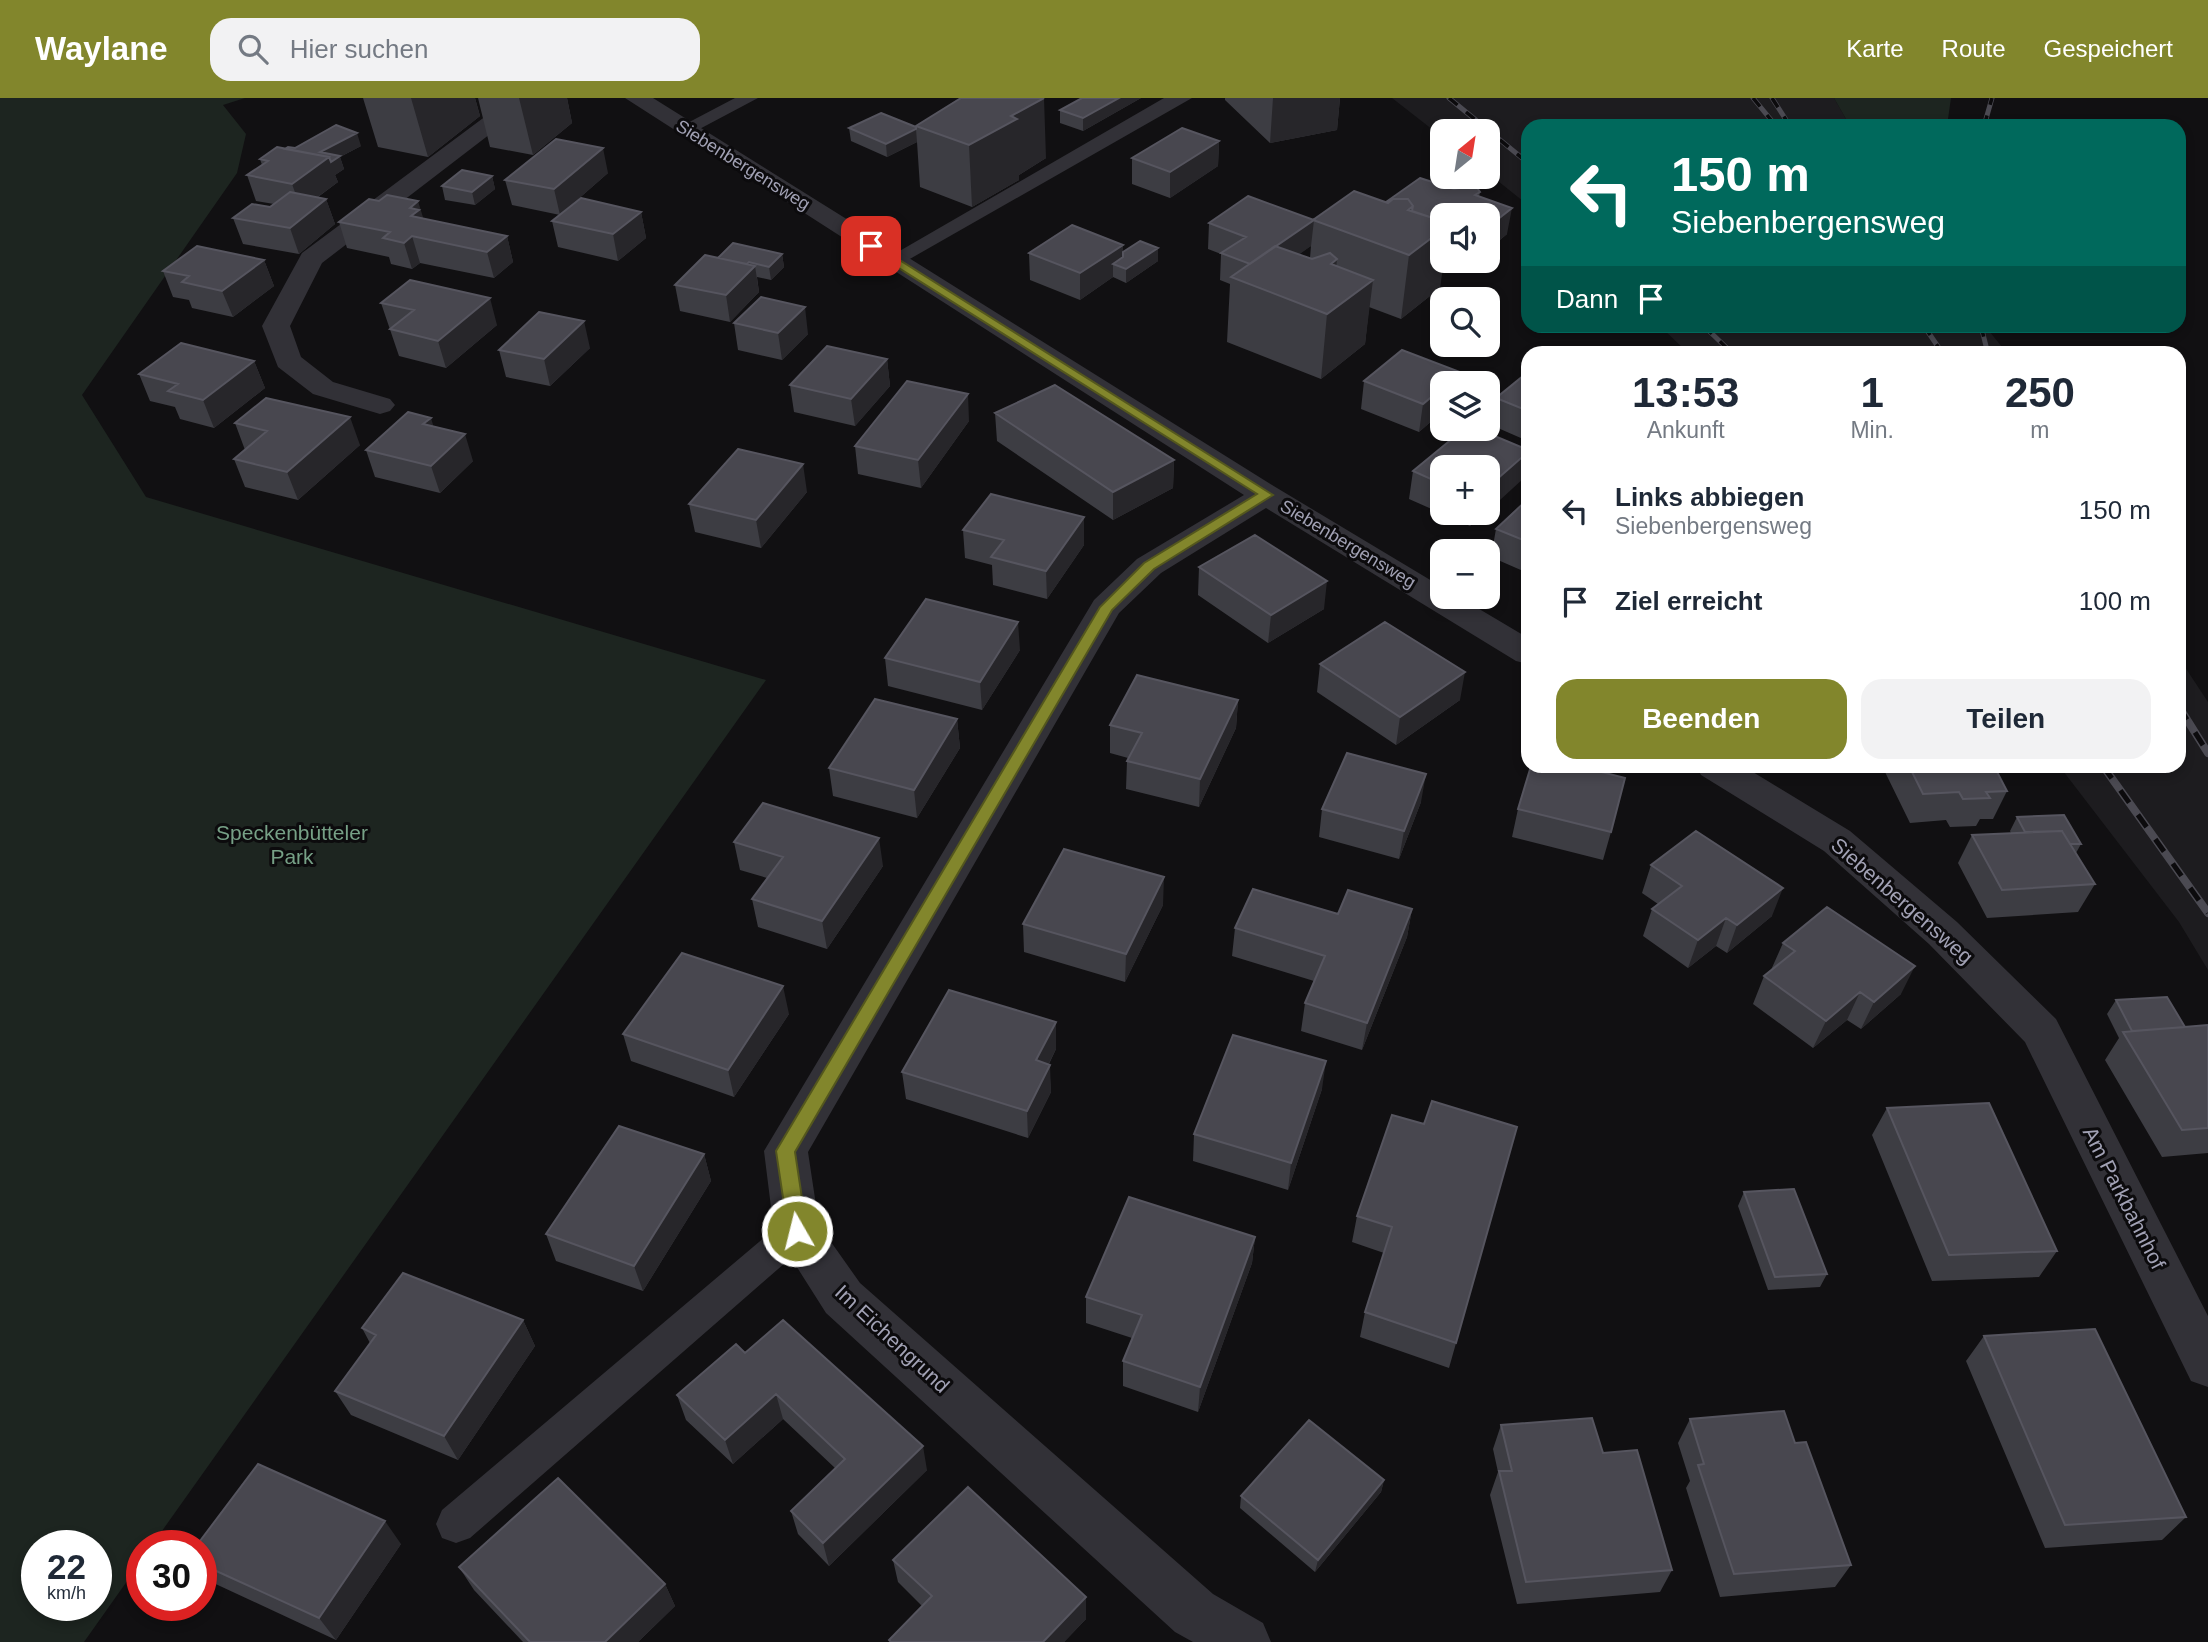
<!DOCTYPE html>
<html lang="de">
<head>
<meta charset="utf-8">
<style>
  :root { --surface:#fff; --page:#f2f2f3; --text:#1f2937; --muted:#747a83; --accent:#82862c }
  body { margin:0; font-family:Arial,sans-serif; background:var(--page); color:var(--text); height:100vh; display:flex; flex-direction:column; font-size:26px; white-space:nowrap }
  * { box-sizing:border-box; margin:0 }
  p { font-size:23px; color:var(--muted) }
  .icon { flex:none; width:38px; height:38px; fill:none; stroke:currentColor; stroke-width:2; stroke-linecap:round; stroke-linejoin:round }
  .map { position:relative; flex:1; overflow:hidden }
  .sheet { position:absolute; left:1521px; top:248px; width:665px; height:427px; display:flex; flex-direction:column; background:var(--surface); border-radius:21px; box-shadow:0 4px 10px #0003 }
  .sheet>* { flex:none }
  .top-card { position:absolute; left:1521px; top:21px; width:665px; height:214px; border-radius:21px; box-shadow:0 4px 10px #0003; background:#00695c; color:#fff; overflow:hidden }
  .needle { width:46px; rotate:30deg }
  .fabs { position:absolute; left:1430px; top:21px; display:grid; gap:14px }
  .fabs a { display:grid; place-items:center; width:70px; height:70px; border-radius:14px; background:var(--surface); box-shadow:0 4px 10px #0003; font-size:35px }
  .speed { position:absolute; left:21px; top:1432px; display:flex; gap:14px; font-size:35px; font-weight:700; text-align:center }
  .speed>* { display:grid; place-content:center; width:91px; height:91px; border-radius:50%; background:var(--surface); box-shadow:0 4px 10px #0003; line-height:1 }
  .speed small { font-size:18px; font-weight:400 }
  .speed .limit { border:10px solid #d22; background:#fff; color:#111 }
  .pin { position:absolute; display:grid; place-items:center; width:60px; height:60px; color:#fff; margin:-30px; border-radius:14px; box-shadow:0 4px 10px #0006 }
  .me { position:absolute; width:77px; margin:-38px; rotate:352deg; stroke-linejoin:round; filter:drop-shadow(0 0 5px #0008) }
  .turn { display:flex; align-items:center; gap:24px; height:147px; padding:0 35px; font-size:32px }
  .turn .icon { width:91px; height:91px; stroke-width:2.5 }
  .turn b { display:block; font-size:49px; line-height:60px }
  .then { display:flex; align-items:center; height:66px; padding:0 35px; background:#0003; gap:14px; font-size:26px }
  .eta { display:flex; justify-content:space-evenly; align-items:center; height:119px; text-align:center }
  .eta b { font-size:42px; font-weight:700; line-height:49px }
  .primary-button { display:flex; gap:14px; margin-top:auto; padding:14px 35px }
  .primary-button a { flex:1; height:80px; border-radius:21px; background:var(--accent); color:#fff; font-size:28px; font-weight:700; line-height:80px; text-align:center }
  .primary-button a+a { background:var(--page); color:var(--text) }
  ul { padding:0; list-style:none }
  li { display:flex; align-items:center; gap:21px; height:91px; padding:0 35px }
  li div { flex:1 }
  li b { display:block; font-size:26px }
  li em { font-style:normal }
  header { display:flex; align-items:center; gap:42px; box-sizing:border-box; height:98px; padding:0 35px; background:var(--accent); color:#fff }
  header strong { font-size:33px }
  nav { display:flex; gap:38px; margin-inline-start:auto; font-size:24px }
  .search { width:490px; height:63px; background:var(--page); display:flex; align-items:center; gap:18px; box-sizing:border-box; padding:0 24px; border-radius:21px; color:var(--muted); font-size:26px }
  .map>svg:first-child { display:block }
</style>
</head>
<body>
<header>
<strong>Waylane</strong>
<div class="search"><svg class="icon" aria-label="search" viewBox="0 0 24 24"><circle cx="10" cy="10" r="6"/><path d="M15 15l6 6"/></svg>Hier suchen</div>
<nav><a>Karte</a><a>Route</a><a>Gespeichert</a></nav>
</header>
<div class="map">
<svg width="2208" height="1544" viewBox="0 0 2208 1544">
  <rect width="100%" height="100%" fill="#111012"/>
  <path fill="#1d1c1f" d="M1392 0H1834L1850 28H1528V107L1488 75V33H1442V39Z
    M1660 228H1985L2007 255H1688Z
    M2179 560 2208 604V872L2179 824 2060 669 2179 668Z"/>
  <path fill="#1d2520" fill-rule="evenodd" d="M0 0H245L223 7 246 36 237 75 82 297 146 399 766 582 152 1447H142V1462L84 1544H0ZM37 1447H96V1507H37Z
    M1834 0H1951L1947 28H1850Z"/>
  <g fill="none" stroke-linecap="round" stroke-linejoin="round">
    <path fill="#323137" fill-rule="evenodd" d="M735 0H758L692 35 685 37 676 31Z
      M1164 0H1192L901 166H887L884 162Z
      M797 1118 809 1122 815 1133 809 1144 470 1440 456 1445 442 1440 436 1426 442 1412 785 1122Z"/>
    <path fill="#323137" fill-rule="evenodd" d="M510 0H537L322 165 290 228 301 259 333 284 390 301 395 307 390 313 380 316 313 296 278 269 262 228 302 155Z
      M625 0H653L1277 390 1442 489V499H1459L1528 540V566L1516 563 1266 410 1161 475 1119 515 808 1054 819 1127 860 1185 1213 1496 1263 1525 1271 1544H1193L1175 1534 826 1215 774 1133 764 1053 1094 502 1137 461 1244 397Z
      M1696 668H1743L1850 733 1957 824 2056 921 2208 1218V1289L2191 1283 2025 944 1929 846 1824 753 1701 677Z"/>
    <g stroke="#4b4a52" stroke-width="5">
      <path id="rail-far1" d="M1449 0 1528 65
        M1753 0 1776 28
        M1772 0 1790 28
        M1984 28 1992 0
        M1704 228 1733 256
        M1924 228 1943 256
        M1981 228 1988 256"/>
    </g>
    <g stroke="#4b4a52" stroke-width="8">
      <path id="rail" d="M2179 609 2208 655
        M2103 668 2208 815"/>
    </g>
    <use href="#rail-far1" stroke="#0c0b0d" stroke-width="3.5" stroke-dasharray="11" stroke-linecap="butt"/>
    <use href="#rail" stroke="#0c0b0d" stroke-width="5" stroke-dasharray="15" stroke-linecap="butt"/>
  </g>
  <path fill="#3d3d43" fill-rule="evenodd" d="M363 0H475L480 18 428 59 378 49Z
    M478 0H567L572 25 533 57 490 49Z
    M1082 0H1141L1083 33 1060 25V12Z
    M1225 0H1340L1337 32 1270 45 1225 2Z
    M916 28 1046 60 1019 77V82L972 109 920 89 917 44 887 59 851 43 849 30 916 29Z
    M1219 43 1218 68 1170 100 1132 86V60Z
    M361 48 340 59 344 71 335 77 338 84 318 99 326 101 335 126 299 156 243 146 233 120 270 109 274 106 256 103 247 77 262 67 260 61 285 51Z
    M608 75 560 117 512 107 505 82Z
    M492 78 495 91 475 107 445 102 442 88Z
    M1454 91 1480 94 1479 99 1507 136 1488 152V117H1442L1440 190 1401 221 1369 209 1365 246 1321 281 1227 244 1230 186 1220 182 1221 156 1208 151 1209 125 1314 122 1386 104ZM1311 148 1310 160 1299 156 1309 149Z
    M641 114 646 140 618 163 558 149 552 123Z
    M423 121 507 138 513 164 494 180 420 165 412 171 391 166 389 159 347 150 339 124Z
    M1123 147V154L1158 163 1126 185 1113 179 1080 202 1030 182 1029 155Z
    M782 156 784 169 771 182 757 179 759 194 730 224 680 213 675 187 718 160Z
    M264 162 274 188 233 219 192 210 189 202 173 199 163 173Z
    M381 205 497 227 446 270 399 258Z
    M734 225 808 236 782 262 738 252Z
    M590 250 550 288 506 279 499 252Z
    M887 261 890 288 855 328 794 314 790 287Z
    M254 263 265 290 214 330 180 321 175 309 150 303 139 276Z
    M1460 274 1459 285H1442V314L1419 334 1361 311 1364 283Z
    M1528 274V343L1491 327 1496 300Z
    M995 315 1174 362 1173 390 1113 422 997 343Z
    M969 323 921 390 858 376 855 348Z
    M235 325 360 347 298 402 245 389 234 361 245 352Z
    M366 352 473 363 440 395 375 379Z
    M1528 352V363L1524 380 1442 369V415H1485L1470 428 1409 401 1413 373Z
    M807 394 761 450 695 434 689 406Z
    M1528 401V475L1491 459 1496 431Z
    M963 432 1084 447 1047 501 993 487 992 467 965 460Z
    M1199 469 1324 511 1268 545 1198 497Z
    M1020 552 982 612 888 588 885 560Z
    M1320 566 1460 602 1396 647 1317 594Z
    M1238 602 1236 630 1199 709 1126 691 1127 663 1128 660 1110 655V627Z
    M957 621 960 650 917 720 833 698 829 670Z
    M1888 668H1994L2007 693 1993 721H1980L1976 728 1950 729 1946 722 1910 725 1885 674Z
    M1421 704 1399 761 1319 739 1322 711Z
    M1518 711 1611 734 1603 762 1512 739Z
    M2017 719 2081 746 2076 755 2095 786 2078 814 1987 820 1958 765 1972 737 2011 735 2010 733Z
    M734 744 883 768 827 851 758 829 752 801 767 780 740 772Z
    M1651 767 1772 818 1727 855 1716 848 1688 870 1643 838 1652 811 1658 806 1642 795Z
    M1163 807 1125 884 1024 854 1023 826Z
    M1412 811 1407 839 1362 952 1301 933 1305 905 1314 883 1232 858 1235 830Z
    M1783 845 1901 896 1861 931 1847 922 1813 950 1753 906 1764 878 1771 872Z
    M2116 902 2185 929 2208 927V1055L2162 1059 2105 962 2119 940 2107 916Z
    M789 916 734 999 631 963 623 936Z
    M1056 924V951L1049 966 1051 994 1028 1040 906 1001 902 974Z
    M1322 991 1288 1092 1193 1063 1194 1036Z
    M1887 1010 2057 1153 2039 1179 1932 1183 1872 1037Z
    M1424 1026 1517 1029 1449 1270 1360 1239 1365 1214 1384 1155 1352 1144 1357 1118Z
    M704 1056 711 1083 643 1193 556 1163 546 1136Z
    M1744 1094 1827 1176 1820 1189 1768 1192 1738 1108Z
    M1255 1139 1252 1165 1198 1314 1123 1288V1263L1132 1240 1086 1225V1199Z
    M523 1222 535 1248 458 1362 351 1317 335 1293 370 1245 362 1230Z
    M1984 1238 2186 1419 2162 1442 2045 1450 1966 1263Z
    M745 1255 927 1372 829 1468 798 1436 791 1413 835 1370 783 1321 733 1366 686 1322 677 1297Z
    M1690 1321 1795 1345 1851 1467 1835 1489 1720 1499 1686 1390 1690 1383 1678 1345Z
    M1501 1327 1603 1355 1672 1472 1660 1494 1517 1506 1490 1397 1498 1374 1493 1351Z
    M1384 1382 1381 1394 1315 1474 1240 1410 1241 1398Z
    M401 1446 336 1542 207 1482 201 1476V1466Z
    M893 1462 1086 1499V1521L1064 1544H890L889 1542 922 1508 898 1484Z
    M459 1469 665 1486 675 1508 638 1544H523L474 1492Z"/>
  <path fill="#27262a" d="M411 0H475L480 18 428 59Z
    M519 0H567L572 25 533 57Z
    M1044 0 1046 60 1019 77V82L972 109 969 47 1011 18Z
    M1119 0H1141L1083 33V20Z
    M1273 0H1340L1337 32 1270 45Z
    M916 31 917 44 887 59 886 46Z
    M357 35 361 48 340 59 344 71 335 77 338 84 301 111 292 86 320 54Z
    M1219 43 1218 68 1170 100V74Z
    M603 50 608 75 560 117 554 91Z
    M492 78 495 91 475 107 472 94Z
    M326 101 335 126 299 156 290 130Z
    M418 103 426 129 418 140 410 110Z
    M1512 110 1507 136 1488 152V129Z
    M641 114 646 140 618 163 613 136Z
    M1314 122 1311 148 1255 188 1250 166Z
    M1442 132V163H1444L1440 190 1401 221 1409 157Z
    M412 138 420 165 412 171 404 145Z
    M507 138 513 164 494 180 487 154Z
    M1123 147V170L1113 166V179L1080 202V175Z
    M1158 150V163L1126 185V171Z
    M782 156 784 169 771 182 769 169Z
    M1337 161 1332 212 1373 182 1365 246 1321 281 1327 216 1331 166Z
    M264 162 274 188 233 219 222 193Z
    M749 164 750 172 755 168 759 194 730 224 726 197Z
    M490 200 497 227 446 270 438 243Z
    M805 209 808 236 782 262 778 235Z
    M584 223 590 250 550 288 544 261Z
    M887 261 890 288 855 328 851 301Z
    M254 263 265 290 214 330 203 302Z
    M1460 274 1459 285H1448Z
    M1442 290V314L1419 334 1423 306Z
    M968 296 969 323 921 390 918 362Z
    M350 319 360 347 298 402 287 374Z
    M431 320 439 347 423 326Z
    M465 336 473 363 440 395 431 368Z
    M1528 354V363L1524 380 1488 413V389Z
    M1174 362 1173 390 1113 422V394Z
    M803 366 807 394 761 450 756 422Z
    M1473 415H1485L1470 428Z
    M1084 419V447L1047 501 1046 473Z
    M1327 483 1324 511 1268 545 1271 517Z
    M1018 524 1020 552 982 612 980 584Z
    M1465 574 1460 602 1396 647 1400 619Z
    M1238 602 1236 630 1199 709 1200 681Z
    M957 621 960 650 917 720 914 692Z
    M1426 676 1421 704 1399 761 1404 733Z
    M879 740 883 768 827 851 822 823Z
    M1164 779 1163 807 1125 884 1126 856Z
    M1783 790 1772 818 1727 855 1737 827Z
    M1412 811 1407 839 1362 952 1367 925Z
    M1726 820 1716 848 1688 870 1698 842Z
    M1915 868 1901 896 1861 931 1874 904Z
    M783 888 789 916 734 999 728 972Z
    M1860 894 1847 922 1813 950 1826 923Z
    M1056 924V951L1037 989 1036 962Z
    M1326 963 1322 991 1288 1092 1291 1065Z
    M1050 967 1051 994 1028 1040 1027 1013Z
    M704 1056 711 1083 643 1193 634 1168Z
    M1255 1139 1252 1165 1198 1314 1200 1289Z
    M523 1222 535 1248 458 1362 444 1338Z
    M776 1296 783 1321 733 1366 725 1342Z
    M923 1348 927 1372 829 1468 823 1445Z
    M1384 1382 1381 1394 1315 1474 1318 1462Z
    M385 1423 401 1446 336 1542 319 1520Z
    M665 1486 675 1508 638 1544H605Z
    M1086 1499V1521L1064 1544H1043Z"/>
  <path fill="#48474f" stroke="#56555f" stroke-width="2" d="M961 0H1044L1011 18 1017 21 969 47 916 28Z
    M1082 0H1119L1083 20 1060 12Z
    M881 15 916 29V31L886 46 849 30Z
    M336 27 357 35 320 54 340 58 331 64 329 59 285 51 288 49 295 50Z
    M1182 30 1219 43 1170 74 1132 60Z
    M556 41 603 50 554 91 505 82Z
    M277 49 329 59 292 86 247 77 268 63 260 61Z
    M462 72 492 78 472 94 442 88Z
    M1420 80 1454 91 1475 87 1480 94 1475 97 1512 110 1488 129V117H1442V123L1412 113 1413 108 1408 101H1393L1388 105 1386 104Z
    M1354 93 1388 105 1393 101H1408L1413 108 1408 112 1442 123V132L1409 157 1313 122Z
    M290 94 326 101 290 130 233 120 252 106 270 109Z
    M387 97 418 103 410 110 419 112 411 118 507 138 487 154 412 138 404 145 383 140 390 134 339 124 369 101 379 103Z
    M1248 98 1314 122 1250 166 1221 155 1246 139 1209 125Z
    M581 100 641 114 613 136 552 123Z
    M1072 127 1123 147 1080 175 1029 155Z
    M1140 143 1158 150 1126 171 1113 166 1123 159V154Z
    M733 145 782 156 769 169 749 164 747 166 718 160Z
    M197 148 264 162 222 193 182 184 189 178 163 173Z
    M1275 148 1312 161 1330 155 1337 161 1331 166 1373 182 1327 216 1231 179Z
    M705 157 755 168 726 197 675 187Z
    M410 182 490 200 438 243 390 231 414 212 381 205Z
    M761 199 805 209 778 235 734 225Z
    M539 214 584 223 544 261 499 252Z
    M181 245 254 263 203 302 168 293 178 286 139 276Z
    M827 248 887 261 851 301 790 287Z
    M1402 252 1460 274 1448 285H1442V290L1423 306 1364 283Z
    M1528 274V313L1496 300Z
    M907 283 968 296 918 362 855 348Z
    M1055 287 1174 362 1113 394 995 315Z
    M266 300 350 319 287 374 234 361 267 333 235 325Z
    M408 314 431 320 423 326 465 336 431 368 366 352Z
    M1464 331H1478L1528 352V354L1488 389V369H1442V386L1413 373Z
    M738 351 803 366 756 422 689 406Z
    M991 396 1084 419 1046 473 991 459 1004 442 963 432Z
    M1528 401V444L1496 431Z
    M1255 437 1327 483 1271 517 1199 469Z
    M926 501 1018 524 980 584 885 560Z
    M1385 524 1465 574 1400 619 1320 566Z
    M1137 577 1238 602 1200 681 1127 663 1142 635 1110 627Z
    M875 601 957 621 914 692 829 670Z
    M1347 655 1426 676 1404 733 1322 711Z
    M1531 668H1578L1625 680 1611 734 1518 711Z
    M1909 668H1994L2007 693 1986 694 1990 700 1963 701 1959 694 1923 696Z
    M763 705 879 740 822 823 752 801 783 759 734 744Z
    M2064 717 2081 746H2070L2062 733 2025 734 2017 719Z
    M1696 733 1783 790 1737 827 1726 820 1698 842 1652 811 1682 788 1651 767Z
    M2062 733 2095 786 2002 792 1972 737Z
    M1064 751 1164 779 1126 856 1023 826Z
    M1253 791 1338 816 1348 792 1412 811 1367 925 1305 905 1325 858 1235 830Z
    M1827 809 1915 868 1874 904 1860 894 1826 923 1764 878 1795 853 1783 845Z
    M682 855 783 888 728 972 623 936Z
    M949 892 1056 924 1036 962 1050 967 1027 1013 902 974Z
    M2167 899 2185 929 2132 933 2116 902Z
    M2208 927V1030L2182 1032 2123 934Z
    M1233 937 1326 963 1291 1065 1194 1036Z
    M1432 1003 1517 1029 1456 1245 1365 1214 1392 1129 1357 1118 1392 1017 1424 1026Z
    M1989 1005 2057 1153 1949 1157 1887 1010Z
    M619 1028 704 1056 634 1168 546 1136Z
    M1794 1091 1827 1176 1775 1179 1744 1094Z
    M1129 1099 1255 1139 1200 1289 1123 1263 1142 1217 1086 1199Z
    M403 1175 523 1222 444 1338 335 1293 376 1237 362 1230Z
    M783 1222 923 1348 823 1445 791 1413 845 1361 776 1296 725 1342 677 1297 736 1246 745 1255Z
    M2095 1231 2186 1419 2065 1427 1984 1238Z
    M1784 1313 1795 1345 1806 1344 1851 1467 1734 1476 1698 1367 1704 1366 1690 1321Z
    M1592 1320 1603 1355 1637 1352 1672 1472 1526 1484 1499 1373H1512L1501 1327Z
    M1309 1322 1384 1382 1318 1462 1241 1398Z
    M258 1366 385 1423 319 1520 201 1466V1447H197Z
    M558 1380 665 1486 605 1544H530L459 1469Z
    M968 1389 1086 1499 1043 1544H891L889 1542 932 1498 893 1462Z"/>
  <path fill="#82862c" stroke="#54571d" stroke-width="2" d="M871 144 1273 397 1154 471 1112 512 795 1054 807 1133 804 1139H790L788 1133 776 1053 1100 509 1144 465 1257 396 867 150 866 148Z"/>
  <g text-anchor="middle" stroke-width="6" stroke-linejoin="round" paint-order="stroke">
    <g font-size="18" fill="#a1a1b4" stroke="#0c0b0d">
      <text transform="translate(743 67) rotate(32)" y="6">Siebenbergensweg</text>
      <text transform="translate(1348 446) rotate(31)" y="6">Siebenbergensweg</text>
    </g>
    <g font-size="21" fill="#76a086" stroke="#0c0b0d">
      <text x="292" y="742">Speckenbütteler<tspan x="292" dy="24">Park</tspan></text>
    </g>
    <g font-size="21" fill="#a1a1b4" stroke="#0c0b0d">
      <text transform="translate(1902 803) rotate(41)" y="7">Siebenbergensweg</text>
      <text transform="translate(2124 1100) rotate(63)" y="7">Am Parkbahnhof</text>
      <text transform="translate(892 1241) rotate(43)" y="7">Im Eichengrund</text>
    </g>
  </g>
</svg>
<div class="fabs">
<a><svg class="needle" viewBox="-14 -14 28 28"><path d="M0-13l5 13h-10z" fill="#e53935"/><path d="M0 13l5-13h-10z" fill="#747a83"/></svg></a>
<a><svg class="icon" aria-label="sound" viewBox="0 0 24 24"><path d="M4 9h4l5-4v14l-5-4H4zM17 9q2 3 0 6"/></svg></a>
<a><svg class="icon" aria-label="search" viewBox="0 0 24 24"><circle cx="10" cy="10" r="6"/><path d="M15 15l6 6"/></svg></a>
<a><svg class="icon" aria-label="layers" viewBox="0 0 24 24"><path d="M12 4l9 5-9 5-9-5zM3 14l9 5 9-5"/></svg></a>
<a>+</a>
<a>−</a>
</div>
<div class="speed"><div>22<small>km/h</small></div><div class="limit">30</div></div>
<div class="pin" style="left:871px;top:148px;background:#d93025"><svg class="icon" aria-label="arrive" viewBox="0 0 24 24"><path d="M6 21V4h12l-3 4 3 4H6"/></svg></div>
<svg class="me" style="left:797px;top:1133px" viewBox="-20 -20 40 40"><circle r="17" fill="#82862c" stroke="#fff" stroke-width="3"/><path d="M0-11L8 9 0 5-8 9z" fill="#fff"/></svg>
<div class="top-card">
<div class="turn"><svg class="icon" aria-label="left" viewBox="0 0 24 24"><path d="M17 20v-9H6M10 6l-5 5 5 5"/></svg><div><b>150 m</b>Siebenbergensweg</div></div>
<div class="then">Dann<svg class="icon" aria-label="arrive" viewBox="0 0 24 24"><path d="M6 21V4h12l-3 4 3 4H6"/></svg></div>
</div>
<section class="sheet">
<div class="eta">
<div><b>13:53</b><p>Ankunft</p></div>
<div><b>1</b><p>Min.</p></div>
<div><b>250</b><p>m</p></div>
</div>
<ul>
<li><svg class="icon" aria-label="left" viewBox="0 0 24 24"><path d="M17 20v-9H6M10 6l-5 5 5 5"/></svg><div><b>Links abbiegen</b><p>Siebenbergensweg</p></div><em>150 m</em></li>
<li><svg class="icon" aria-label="arrive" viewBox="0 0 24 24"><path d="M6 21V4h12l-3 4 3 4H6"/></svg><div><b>Ziel erreicht</b></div><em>100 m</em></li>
</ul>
<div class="primary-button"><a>Beenden</a><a>Teilen</a></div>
</section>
</div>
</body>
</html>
